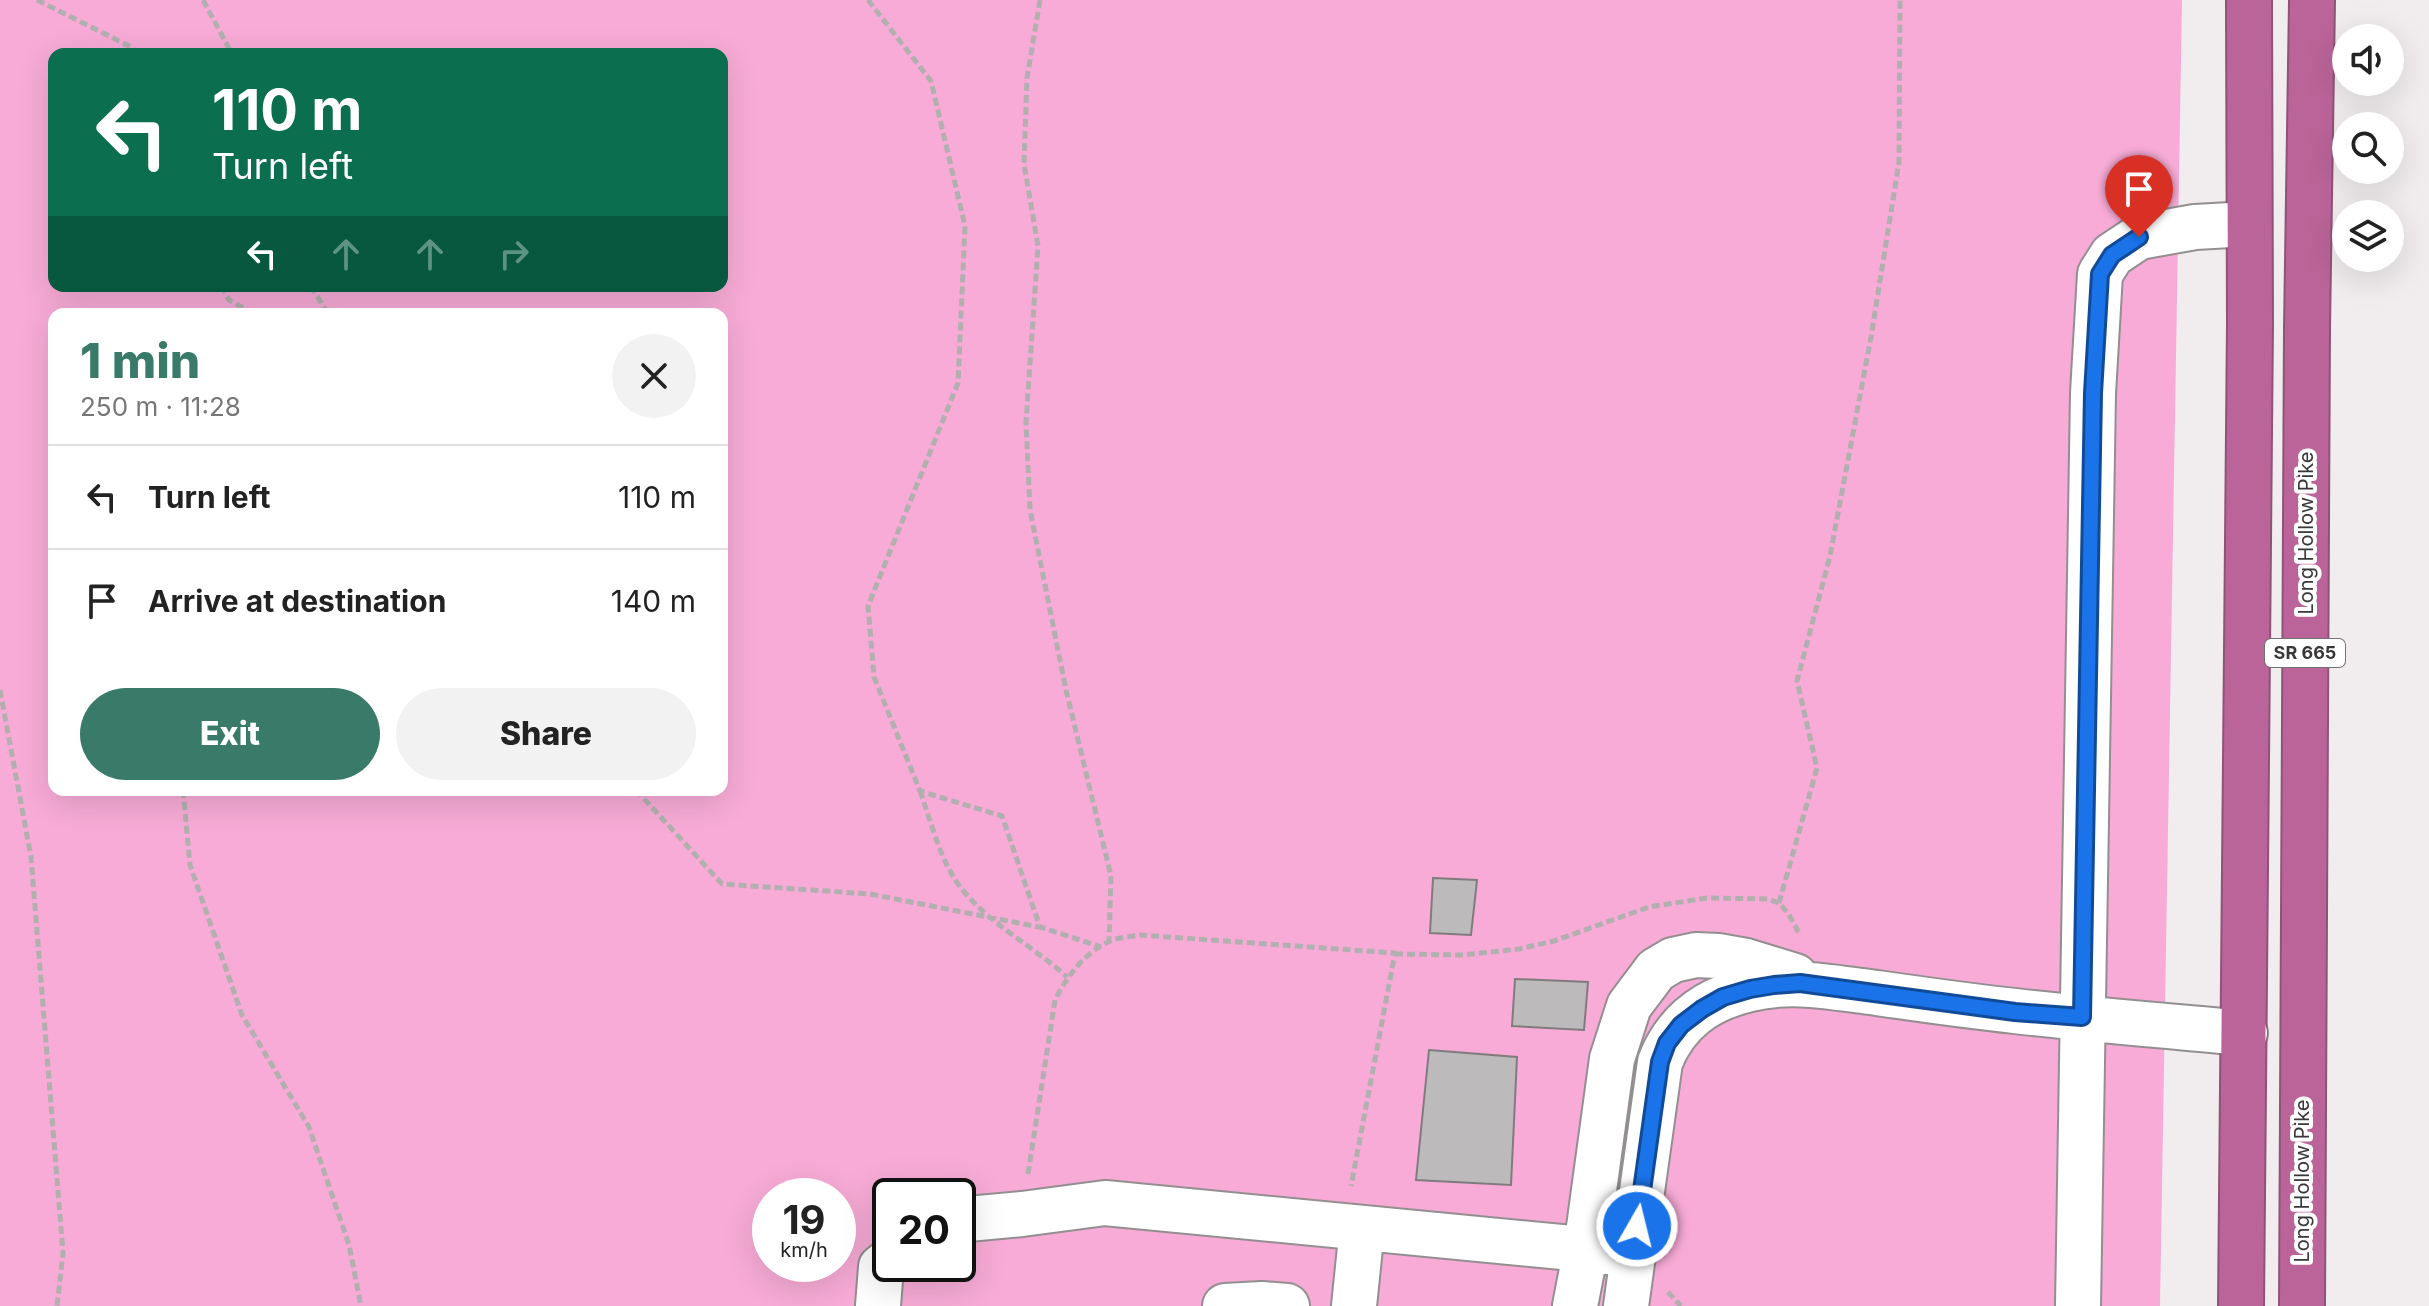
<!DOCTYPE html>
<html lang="en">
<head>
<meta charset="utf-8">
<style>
  :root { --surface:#fff; --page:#f2f2f2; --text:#222; --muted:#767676; --line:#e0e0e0; --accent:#397a69 }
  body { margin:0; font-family:Inter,sans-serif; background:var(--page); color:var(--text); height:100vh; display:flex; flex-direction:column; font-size:30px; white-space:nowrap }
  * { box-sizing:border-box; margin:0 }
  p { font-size:26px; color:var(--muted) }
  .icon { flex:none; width:44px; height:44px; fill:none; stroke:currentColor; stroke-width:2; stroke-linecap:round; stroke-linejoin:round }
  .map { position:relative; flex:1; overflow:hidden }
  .panel { position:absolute; left:48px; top:308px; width:680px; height:488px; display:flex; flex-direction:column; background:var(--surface); border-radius:16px; box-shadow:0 8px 32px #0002 }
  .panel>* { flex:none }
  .banner { position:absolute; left:48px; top:48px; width:680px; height:244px; border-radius:16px; box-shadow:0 8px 32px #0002; background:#0b6e4f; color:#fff; overflow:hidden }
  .buttons { position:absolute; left:2332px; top:24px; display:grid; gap:16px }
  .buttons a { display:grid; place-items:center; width:72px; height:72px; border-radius:50%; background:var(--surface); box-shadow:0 8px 32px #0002; font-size:40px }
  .speed { position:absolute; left:752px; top:1178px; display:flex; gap:16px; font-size:40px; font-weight:700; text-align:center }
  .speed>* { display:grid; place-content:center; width:104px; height:104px; border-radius:50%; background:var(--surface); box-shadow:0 8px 32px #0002; line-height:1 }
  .speed small { font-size:20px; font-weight:400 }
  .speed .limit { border:4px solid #111; border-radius:12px; background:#fff; color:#111 }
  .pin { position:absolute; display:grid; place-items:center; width:68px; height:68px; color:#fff; margin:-82px -34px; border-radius:50% 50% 50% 0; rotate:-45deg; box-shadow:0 0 8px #0007 }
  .pin .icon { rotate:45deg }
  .me { position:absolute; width:88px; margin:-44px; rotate:8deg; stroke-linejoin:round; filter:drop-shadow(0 0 6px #0008) }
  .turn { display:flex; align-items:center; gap:28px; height:168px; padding:0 32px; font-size:36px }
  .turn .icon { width:104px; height:104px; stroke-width:2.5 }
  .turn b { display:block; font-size:56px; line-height:68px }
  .lanes { display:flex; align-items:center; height:76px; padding:0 32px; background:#0003; justify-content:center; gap:40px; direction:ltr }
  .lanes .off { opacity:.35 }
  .round { display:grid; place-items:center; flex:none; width:84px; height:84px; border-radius:42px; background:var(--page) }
  .headline { display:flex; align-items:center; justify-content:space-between; height:136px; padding:0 32px }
  h1 { font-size:48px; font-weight:800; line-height:60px; color:var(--accent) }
  .action { display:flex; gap:16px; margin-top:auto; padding:16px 32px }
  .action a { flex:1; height:92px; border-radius:48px; background:var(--accent); color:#fff; font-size:32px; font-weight:800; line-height:92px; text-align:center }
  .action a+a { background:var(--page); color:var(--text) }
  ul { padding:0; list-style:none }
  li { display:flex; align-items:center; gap:24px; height:104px; padding:0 32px; border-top:2px solid var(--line) }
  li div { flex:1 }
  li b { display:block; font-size:30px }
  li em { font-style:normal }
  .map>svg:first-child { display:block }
</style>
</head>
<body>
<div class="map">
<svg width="2429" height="1306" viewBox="0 0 2429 1306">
  <rect width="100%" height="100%" fill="#f1edef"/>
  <path fill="#f7abd6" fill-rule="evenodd" d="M0 0H2182L2160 1306H0ZM54 54H722V286H54ZM54 314H722V790H54ZM770 1196H838V1264H770ZM890 1196H958V1264H890Z"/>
  <path fill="#bdbabc" stroke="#807c7e" stroke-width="2" d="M1433 878 1477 880 1471 935 1430 933Z
    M1515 979 1588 982 1584 1030 1512 1026Z
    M1429 1050 1517 1057 1511 1185 1416 1180Z"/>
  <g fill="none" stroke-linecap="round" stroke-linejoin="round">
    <g stroke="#938f91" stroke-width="48">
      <path id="minor" d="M958 1223 968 1219 1022 1214 1105 1203 1634 1254
        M878 1306 881 1267 890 1260
        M1225 1306 1262 1304 1287 1306
        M1354 1306 1362 1228
        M1575 1306 1586 1249 1612 1059 1629 1006 1656 970 1673 960 1696 955 1718 956 1746 961 1795 976
        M1626 1306 1660 1062C1676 1021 1707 999 1750 989 1790 979 1830 987 1870 992 1919 999 1967 1006 2015 1011 2091 1020 2168 1026 2245 1033
        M2078 1306 2093 393 2100 274 2112 255 2139 237 2195 227 2249 224"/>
    </g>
    <g stroke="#8e5477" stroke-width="48">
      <path id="highway" d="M2241 1306 2250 323 2249 0
        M2302 1306 2307 328 2312 0"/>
    </g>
    <path stroke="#b2afb0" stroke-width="5" stroke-dasharray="8 4" stroke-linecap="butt" d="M37 0 133 48 138 54
      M203 0 232 54
      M868 0 931 81 965 226 958 383 868 606 874 677 920 791 1002 816 1040 927 1101 947
      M1040 0 1027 78 1024 164 1038 246 1026 422 1030 510 1066 690 1111 876 1109 941
      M221 286 229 300 245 309 246 314
      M311 286 328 314
      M0 690 31 857 63 1253 57 1306
      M183 790 190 865 242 1015 309 1127 349 1245 361 1306
      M636 790 722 884 870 894 1039 927
      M920 791C929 816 936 844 948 867 971 915 1029 942 1067 977
      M1779 903 1817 768 1797 681 1830 556 1871 337 1899 162 1900 0
      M1395 954 1463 955 1519 949 1554 941 1649 907 1707 898 1768 899 1779 903 1788 913 1800 935
      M1028 1174 1055 1000C1067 977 1083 954 1108 942 1117 937 1130 937 1140 935L1395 953 1351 1186
      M1668 1292 1681 1306"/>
    <use href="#minor" stroke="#fff" stroke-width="44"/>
    <use href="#highway" stroke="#bb6499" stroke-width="44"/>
  </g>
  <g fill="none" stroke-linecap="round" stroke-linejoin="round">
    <g stroke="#114b97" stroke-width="20">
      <path id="route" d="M1637 1226 1660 1062 1667 1043 1681 1025 1702 1009 1723 997 1750 989 1774 985 1800 983 2015 1012 2082 1017 2093 393 2100 274 2112 255 2139 237"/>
    </g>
    <use href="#route" stroke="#1a73e8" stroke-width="14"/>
  </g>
  <g text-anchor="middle" stroke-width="8" stroke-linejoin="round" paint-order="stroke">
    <rect fill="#fff" stroke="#747374" stroke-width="2" x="2265" y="639" width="80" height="28" rx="6"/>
    <g font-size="18" font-weight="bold" fill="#393738">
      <text x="2305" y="659">SR 665</text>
    </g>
    <g font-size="20" fill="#393738" stroke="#fff">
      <text transform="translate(2306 533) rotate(-90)" y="7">Long Hollow Pike</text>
      <text transform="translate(2302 1181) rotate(-90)" y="7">Long Hollow Pike</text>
    </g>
  </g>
</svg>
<div class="buttons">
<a><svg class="icon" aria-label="sound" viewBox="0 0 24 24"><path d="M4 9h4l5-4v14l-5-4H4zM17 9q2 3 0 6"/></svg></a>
<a><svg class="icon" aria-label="search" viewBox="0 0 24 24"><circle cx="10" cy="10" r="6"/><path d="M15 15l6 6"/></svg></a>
<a><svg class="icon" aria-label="layers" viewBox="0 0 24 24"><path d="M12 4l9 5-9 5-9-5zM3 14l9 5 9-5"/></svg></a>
</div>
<div class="speed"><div>19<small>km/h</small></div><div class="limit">20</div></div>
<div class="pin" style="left:2139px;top:237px;background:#d93025"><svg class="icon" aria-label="arrive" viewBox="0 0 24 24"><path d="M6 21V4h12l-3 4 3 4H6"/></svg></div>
<svg class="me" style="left:1637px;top:1226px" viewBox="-20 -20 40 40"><circle r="17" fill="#1a73e8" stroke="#fff" stroke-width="3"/><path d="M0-11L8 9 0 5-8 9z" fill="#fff"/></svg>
<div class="banner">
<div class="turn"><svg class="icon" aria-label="left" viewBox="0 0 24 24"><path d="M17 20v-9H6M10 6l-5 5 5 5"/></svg><div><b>110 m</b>Turn left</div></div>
<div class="lanes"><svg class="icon" aria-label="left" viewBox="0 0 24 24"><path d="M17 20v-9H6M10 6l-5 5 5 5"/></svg><svg class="icon off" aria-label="ahead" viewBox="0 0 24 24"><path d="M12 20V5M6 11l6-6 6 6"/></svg><svg class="icon off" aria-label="ahead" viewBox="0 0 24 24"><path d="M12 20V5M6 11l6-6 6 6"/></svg><svg class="icon off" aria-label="right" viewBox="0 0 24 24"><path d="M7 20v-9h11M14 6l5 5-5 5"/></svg></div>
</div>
<section class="panel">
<div class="headline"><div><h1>1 min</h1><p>250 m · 11:28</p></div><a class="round"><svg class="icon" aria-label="close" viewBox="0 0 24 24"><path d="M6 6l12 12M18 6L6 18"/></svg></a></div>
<ul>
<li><svg class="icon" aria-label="left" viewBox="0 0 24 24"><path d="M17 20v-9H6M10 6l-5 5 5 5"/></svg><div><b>Turn left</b></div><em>110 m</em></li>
<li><svg class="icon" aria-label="arrive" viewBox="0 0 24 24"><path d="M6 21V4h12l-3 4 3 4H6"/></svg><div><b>Arrive at destination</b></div><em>140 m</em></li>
</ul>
<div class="action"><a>Exit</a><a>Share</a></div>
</section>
</div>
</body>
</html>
